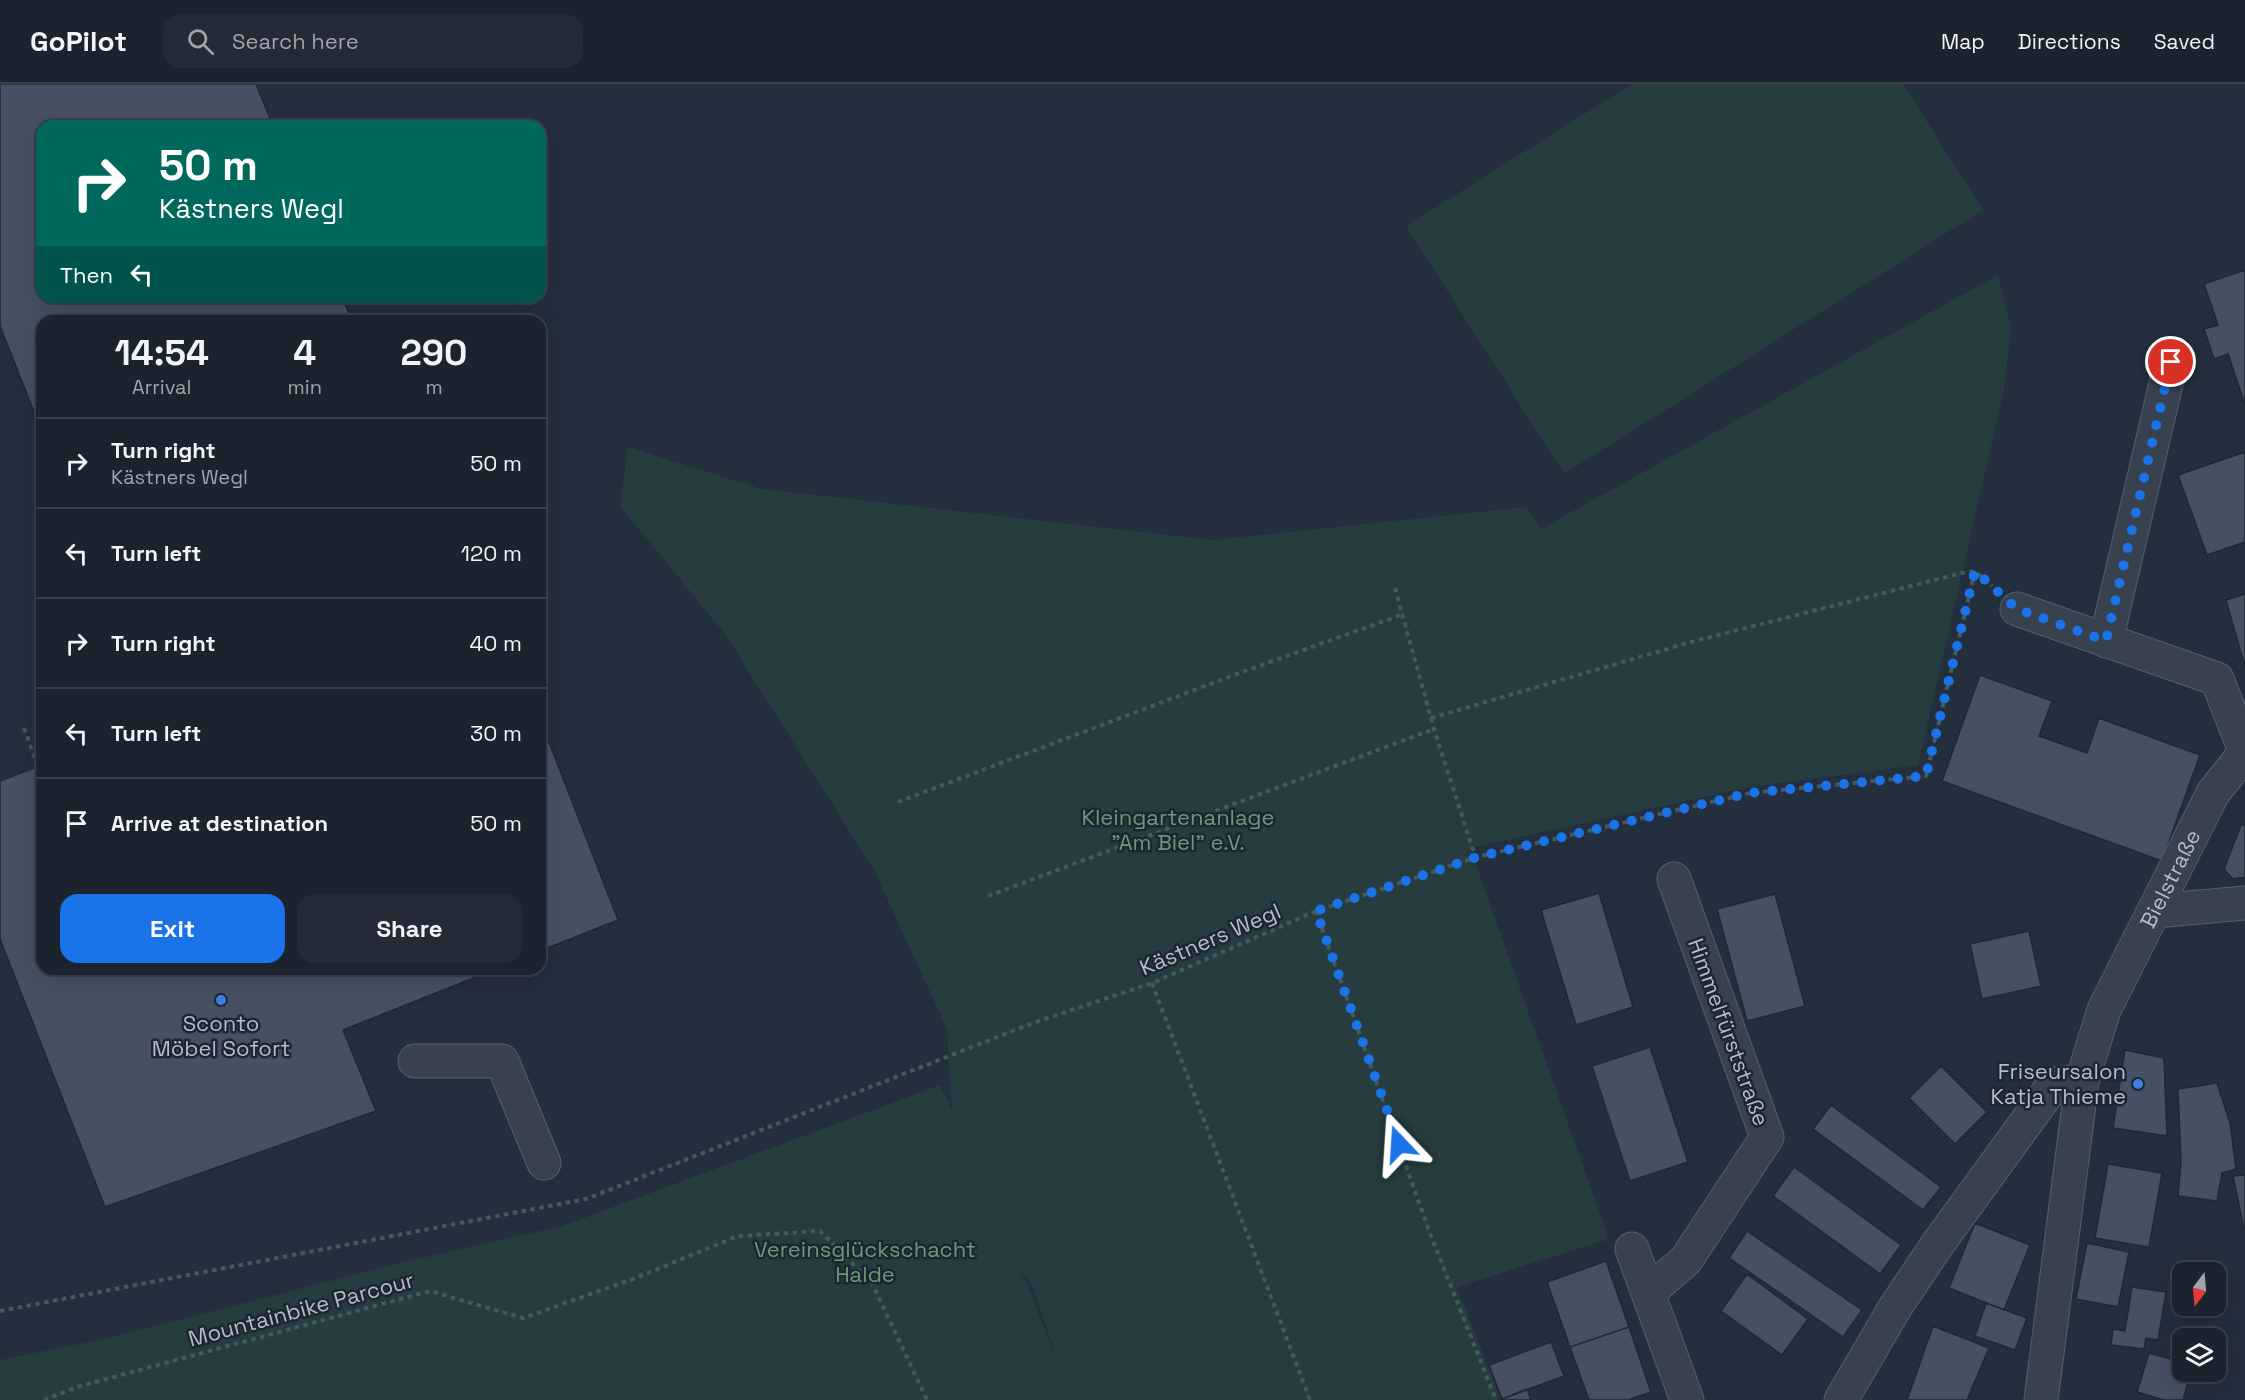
<!DOCTYPE html>
<html lang="en">
<head>
<meta charset="utf-8">
<style>
  :root { --surface:#1b232e; --page:#242b36; --text:#f1f3f6; --muted:#a0a4aa; --line:#39404a; --accent:#1a73e8 }
  body { margin:0; font-family:"Space Grotesk",sans-serif; background:var(--page); color:var(--text); height:100vh; display:flex; flex-direction:column; font-size:22px; white-space:nowrap }
  * { box-sizing:border-box; margin:0 }
  p { font-size:20px; color:var(--muted) }
  .icon { flex:none; width:33px; height:33px; fill:none; stroke:currentColor; stroke-width:2; stroke-linecap:round; stroke-linejoin:round }
  .map { position:relative; flex:1; overflow:hidden }
  .sheet { position:absolute; left:36px; top:231px; width:510px; height:660px; display:flex; flex-direction:column; background:var(--surface); border-radius:18px; box-shadow:0 6px 24px #0002,0 0 0 2px var(--line) }
  .sheet>* { flex:none }
  .hud { position:absolute; left:36px; top:36px; width:510px; height:183px; border-radius:18px; box-shadow:0 6px 24px #0002,0 0 0 2px var(--line); background:#00695c; color:#fff; overflow:hidden }
  .needle { width:39px; rotate:196deg }
  .tools { position:absolute; left:2172px; top:1178px; display:grid; gap:12px }
  .tools a { display:grid; place-items:center; width:54px; height:54px; border-radius:12px; background:var(--surface); box-shadow:0 6px 24px #0002,0 0 0 2px var(--line); font-size:30px }
  .pin { position:absolute; display:grid; place-items:center; width:51px; height:51px; color:#fff; margin:-26px; border:3px solid #fff; border-radius:50%; box-shadow:0 2px 6px #0007 }
  .me { position:absolute; width:66px; margin:-33px; rotate:340deg; stroke-linejoin:round; filter:drop-shadow(0 0 4px #0008) }
  .turn { display:flex; align-items:center; gap:21px; height:126px; padding:0 24px; font-size:27px }
  .turn .icon { width:78px; height:78px; stroke-width:2.5 }
  .turn b { display:block; font-size:42px; line-height:51px }
  .then { display:flex; align-items:center; height:57px; padding:0 24px; background:#0003; gap:12px; font-size:22px }
  .eta { display:flex; justify-content:space-evenly; align-items:center; height:102px; text-align:center }
  .eta b { font-size:36px; font-weight:800; line-height:42px }
  .cta { display:flex; gap:12px; margin-top:auto; padding:12px 24px }
  .cta a { flex:1; height:69px; border-radius:18px; background:var(--accent); color:#fff; font-size:24px; font-weight:800; line-height:69px; text-align:center }
  .cta a+a { background:var(--page); color:var(--text) }
  ul { padding:0; list-style:none }
  li { display:flex; align-items:center; gap:18px; height:90px; padding:0 24px; border-top:2px solid var(--line) }
  li div { flex:1 }
  li b { display:block; font-size:22px }
  li em { font-style:normal }
  header { display:flex; align-items:center; gap:36px; box-sizing:border-box; height:84px; padding:0 30px; background:var(--surface); border-bottom:2px solid var(--line) }
  header strong { font-size:28px }
  nav { display:flex; gap:33px; margin-inline-start:auto; font-size:21px }
  .search { width:420px; height:54px; background:var(--page); display:flex; align-items:center; gap:15px; box-sizing:border-box; padding:0 21px; border-radius:18px; color:var(--muted); font-size:22px }
  .map>svg:first-child { display:block }
</style>
</head>
<body>
<header>
<strong>GoPilot</strong>
<div class="search"><svg class="icon" aria-label="search" viewBox="0 0 24 24"><circle cx="10" cy="10" r="6"/><path d="M15 15l6 6"/></svg>Search here</div>
<nav><a>Map</a><a>Directions</a><a>Saved</a></nav>
</header>
<div class="map">
<svg width="2245" height="1316" viewBox="0 0 2245 1316">
  <rect width="100%" height="100%" fill="#242f3e"/>
  <path fill="#263c3f" fill-rule="evenodd" d="M1632 0H1903L1983 126 1564 390 1406 142Z
    M1998 191 2011 243 2004 306 1918 681 1750 703 1470 764 1609 1155 1457 1203 1501 1316H0V1276L108 1254 404 1178 562 1142 940 1001 952 1026 947 945 874 786 725 550 620 422 628 363 762 405 1213 456 1527 423 1541 445ZM1021 1186 1033 1202 1054 1266H1053Z"/>
  <path fill="#455162" stroke="#1f2835" stroke-width="1.5" d="M0 0H256L273 42H42V213H342L352 237H42V348L0 242Z
    M2245 186V321L2228 270 2214 275 2204 245 2218 241 2204 200Z
    M2245 368V458L2207 471 2178 391Z
    M2245 510V583L2226 516Z
    M1980 591 2052 617 2039 652 2087 669 2099 634 2200 671 2162 777 1942 697Z
    M540 635 618 836 540 867Z
    M42 681V885H496L343 946 376 1027 105 1123 0 855V697Z
    M2241 741H2245V793L2233 795 2224 785Z
    M1599 809 1633 923 1576 941 1541 826Z
    M1775 810 1805 922 1747 937 1717 825Z
    M2029 847 2041 902 1982 915 1970 860Z
    M1650 963 1688 1078 1630 1097 1592 982Z
    M2125 966 2164 974 2167 1052 2113 1044Z
    M1941 982 1987 1028 1955 1060 1909 1014Z
    M2217 999 2230 1039 2236 1085 2222 1089 2217 1117 2178 1112 2181 1079 2178 1005Z
    M1831 1021 1941 1103 1923 1126 1813 1045Z
    M2108 1080 2162 1089 2149 1163 2095 1154Z
    M1794 1083 1901 1161 1880 1190 1773 1112Z
    M2245 1091V1144L2244 1145 2233 1092Z
    M1975 1139 2030 1161 2004 1226 1949 1204Z
    M1747 1147 1862 1226 1843 1253 1729 1174Z
    M2087 1159 2129 1168 2118 1223 2076 1215Z
    M1606 1177 1629 1243 1570 1263 1547 1198Z
    M1747 1190 1808 1235 1782 1271 1721 1227Z
    M2132 1203 2166 1208 2158 1256 2146 1254 2144 1265 2111 1261 2113 1245 2125 1247Z
    M1986 1219 2027 1234 2015 1266 1975 1252Z
    M1933 1242 1989 1264 1967 1316H1907Z
    M1629 1243 1651 1308 1628 1316H1589L1570 1263Z
    M1551 1258 1564 1292 1502 1315 1489 1281Z
    M2149 1269 2182 1278V1287H2191L2183 1316H2164L2137 1308Z
    M1527 1305 1531 1316H1503L1502 1315Z"/>
  <g fill="none" stroke-linecap="round" stroke-linejoin="round">
    <g stroke="#565f6c" stroke-width="35">
      <g id="minor">
        <path d="M2017 525 2217 595 2245 667"/>
        <path d="M2106 557 2171 278"/>
        <path d="M2155 827 2245 819"/>
        <path d="M415 977H502L544 1079"/>
        <path d="M1632 1165 1687 1316"/>
        <path d="M1649 1208 1686 1176 1767 1053 1674 795"/>
        <path d="M1841 1316 1896 1222 1937 1161 2054 1000 2082 997"/>
        <path id="s1" d="M2041 1316 2082 997 2104 926 2213 709 2245 669"/>
      </g>
    </g>
    <path stroke="#44595c" stroke-width="4" stroke-dasharray="4.5 4.5" stroke-linecap="butt" d="M1395 504 1434 645 1472 763 1477 773
      M1431 634 1691 558 1962 489 1975 487 1992 502
      M24 644 38 683
      M898 718 1242 588 1401 531
      M988 812 1434 645
      M1316 827 1428 1144 1496 1316
      M1152 899 1310 1316
      M0 1227 586 1115 1033 939 1152 899 1316 827 1477 773 1750 709 1926 692 1975 487
      M44 1316 77 1303 430 1207 523 1234 633 1195 738 1152 820 1147 872 1199 927 1316"/>
    <use href="#minor" stroke="#38414e" stroke-width="33"/>
  </g>
  <g fill="none" stroke-linecap="round" stroke-linejoin="round">
    <path stroke="#1a73e8" stroke-width="10" stroke-dasharray="0 18" d="M1399 1060 1316 827 1477 773 1750 709 1926 692 1975 487 2017 525 2106 557 2171 278"/>
  </g>
  <g fill="#3f7fe0" stroke="#1d2633" stroke-width="2">
    <circle cx="221" cy="916" r="6"/>
    <circle cx="2138" cy="1000" r="6"/>
  </g>
  <g text-anchor="middle" stroke-width="5" stroke-linejoin="round" paint-order="stroke">
    <g font-size="22" fill="#6b9a76" stroke="#1d2633">
      <text x="1178" y="741">Kleingartenanlage<tspan x="1178" dy="25">"Am Biel" e.V.</tspan></text>
      <text x="865" y="1173">Vereinsglückschacht<tspan x="865" dy="25">Halde</tspan></text>
    </g>
    <g font-size="22" fill="#b4bcc9" stroke="#1d2633">
      <text dy="8" stroke="none"><textPath href="#s1" startOffset="543">Bielstraße</textPath></text>
      <text transform="translate(1210 855) rotate(-23)" y="8">Kästners Wegl</text>
      <text transform="translate(1729 948) rotate(70)" y="8">Himmelfürststraße</text>
      <text transform="translate(301 1225) rotate(-15)" y="8">Mountainbike Parcour</text>
    </g>
    <g font-size="22" fill="#b4bcc9" stroke="#1d2633">
      <text x="221" y="947">Sconto<tspan x="221" dy="25">Möbel Sofort</tspan></text>
      <text x="2126" y="995" text-anchor="end">Friseursalon<tspan x="2126" dy="25">Katja Thieme</tspan></text>
    </g>
  </g>
</svg>
<div class="tools">
<a><svg class="needle" viewBox="-14 -14 28 28"><path d="M0-13l5 13h-10z" fill="#e53935"/><path d="M0 13l5-13h-10z" fill="#a0a4aa"/></svg></a>
<a><svg class="icon" aria-label="layers" viewBox="0 0 24 24"><path d="M12 4l9 5-9 5-9-5zM3 14l9 5 9-5"/></svg></a>
</div>
<div class="pin" style="left:2171px;top:278px;background:#d93025"><svg class="icon" aria-label="arrive" viewBox="0 0 24 24"><path d="M6 21V4h12l-3 4 3 4H6"/></svg></div>
<svg class="me" style="left:1399px;top:1060px" viewBox="-20 -20 40 40"><path d="M0-17L14 15 0 8-14 15z" fill="#1a73e8" stroke="#fff" stroke-width="4"/></svg>
<div class="hud">
<div class="turn"><svg class="icon" aria-label="right" viewBox="0 0 24 24"><path d="M7 20v-9h11M14 6l5 5-5 5"/></svg><div><b>50 m</b>Kästners Wegl</div></div>
<div class="then">Then<svg class="icon" aria-label="left" viewBox="0 0 24 24"><path d="M17 20v-9H6M10 6l-5 5 5 5"/></svg></div>
</div>
<section class="sheet">
<div class="eta">
<div><b>14:54</b><p>Arrival</p></div>
<div><b>4</b><p>min</p></div>
<div><b>290</b><p>m</p></div>
</div>
<ul>
<li><svg class="icon" aria-label="right" viewBox="0 0 24 24"><path d="M7 20v-9h11M14 6l5 5-5 5"/></svg><div><b>Turn right</b><p>Kästners Wegl</p></div><em>50 m</em></li>
<li><svg class="icon" aria-label="left" viewBox="0 0 24 24"><path d="M17 20v-9H6M10 6l-5 5 5 5"/></svg><div><b>Turn left</b></div><em>120 m</em></li>
<li><svg class="icon" aria-label="right" viewBox="0 0 24 24"><path d="M7 20v-9h11M14 6l5 5-5 5"/></svg><div><b>Turn right</b></div><em>40 m</em></li>
<li><svg class="icon" aria-label="left" viewBox="0 0 24 24"><path d="M17 20v-9H6M10 6l-5 5 5 5"/></svg><div><b>Turn left</b></div><em>30 m</em></li>
<li><svg class="icon" aria-label="arrive" viewBox="0 0 24 24"><path d="M6 21V4h12l-3 4 3 4H6"/></svg><div><b>Arrive at destination</b></div><em>50 m</em></li>
</ul>
<div class="cta"><a>Exit</a><a>Share</a></div>
</section>
</div>
</body>
</html>
